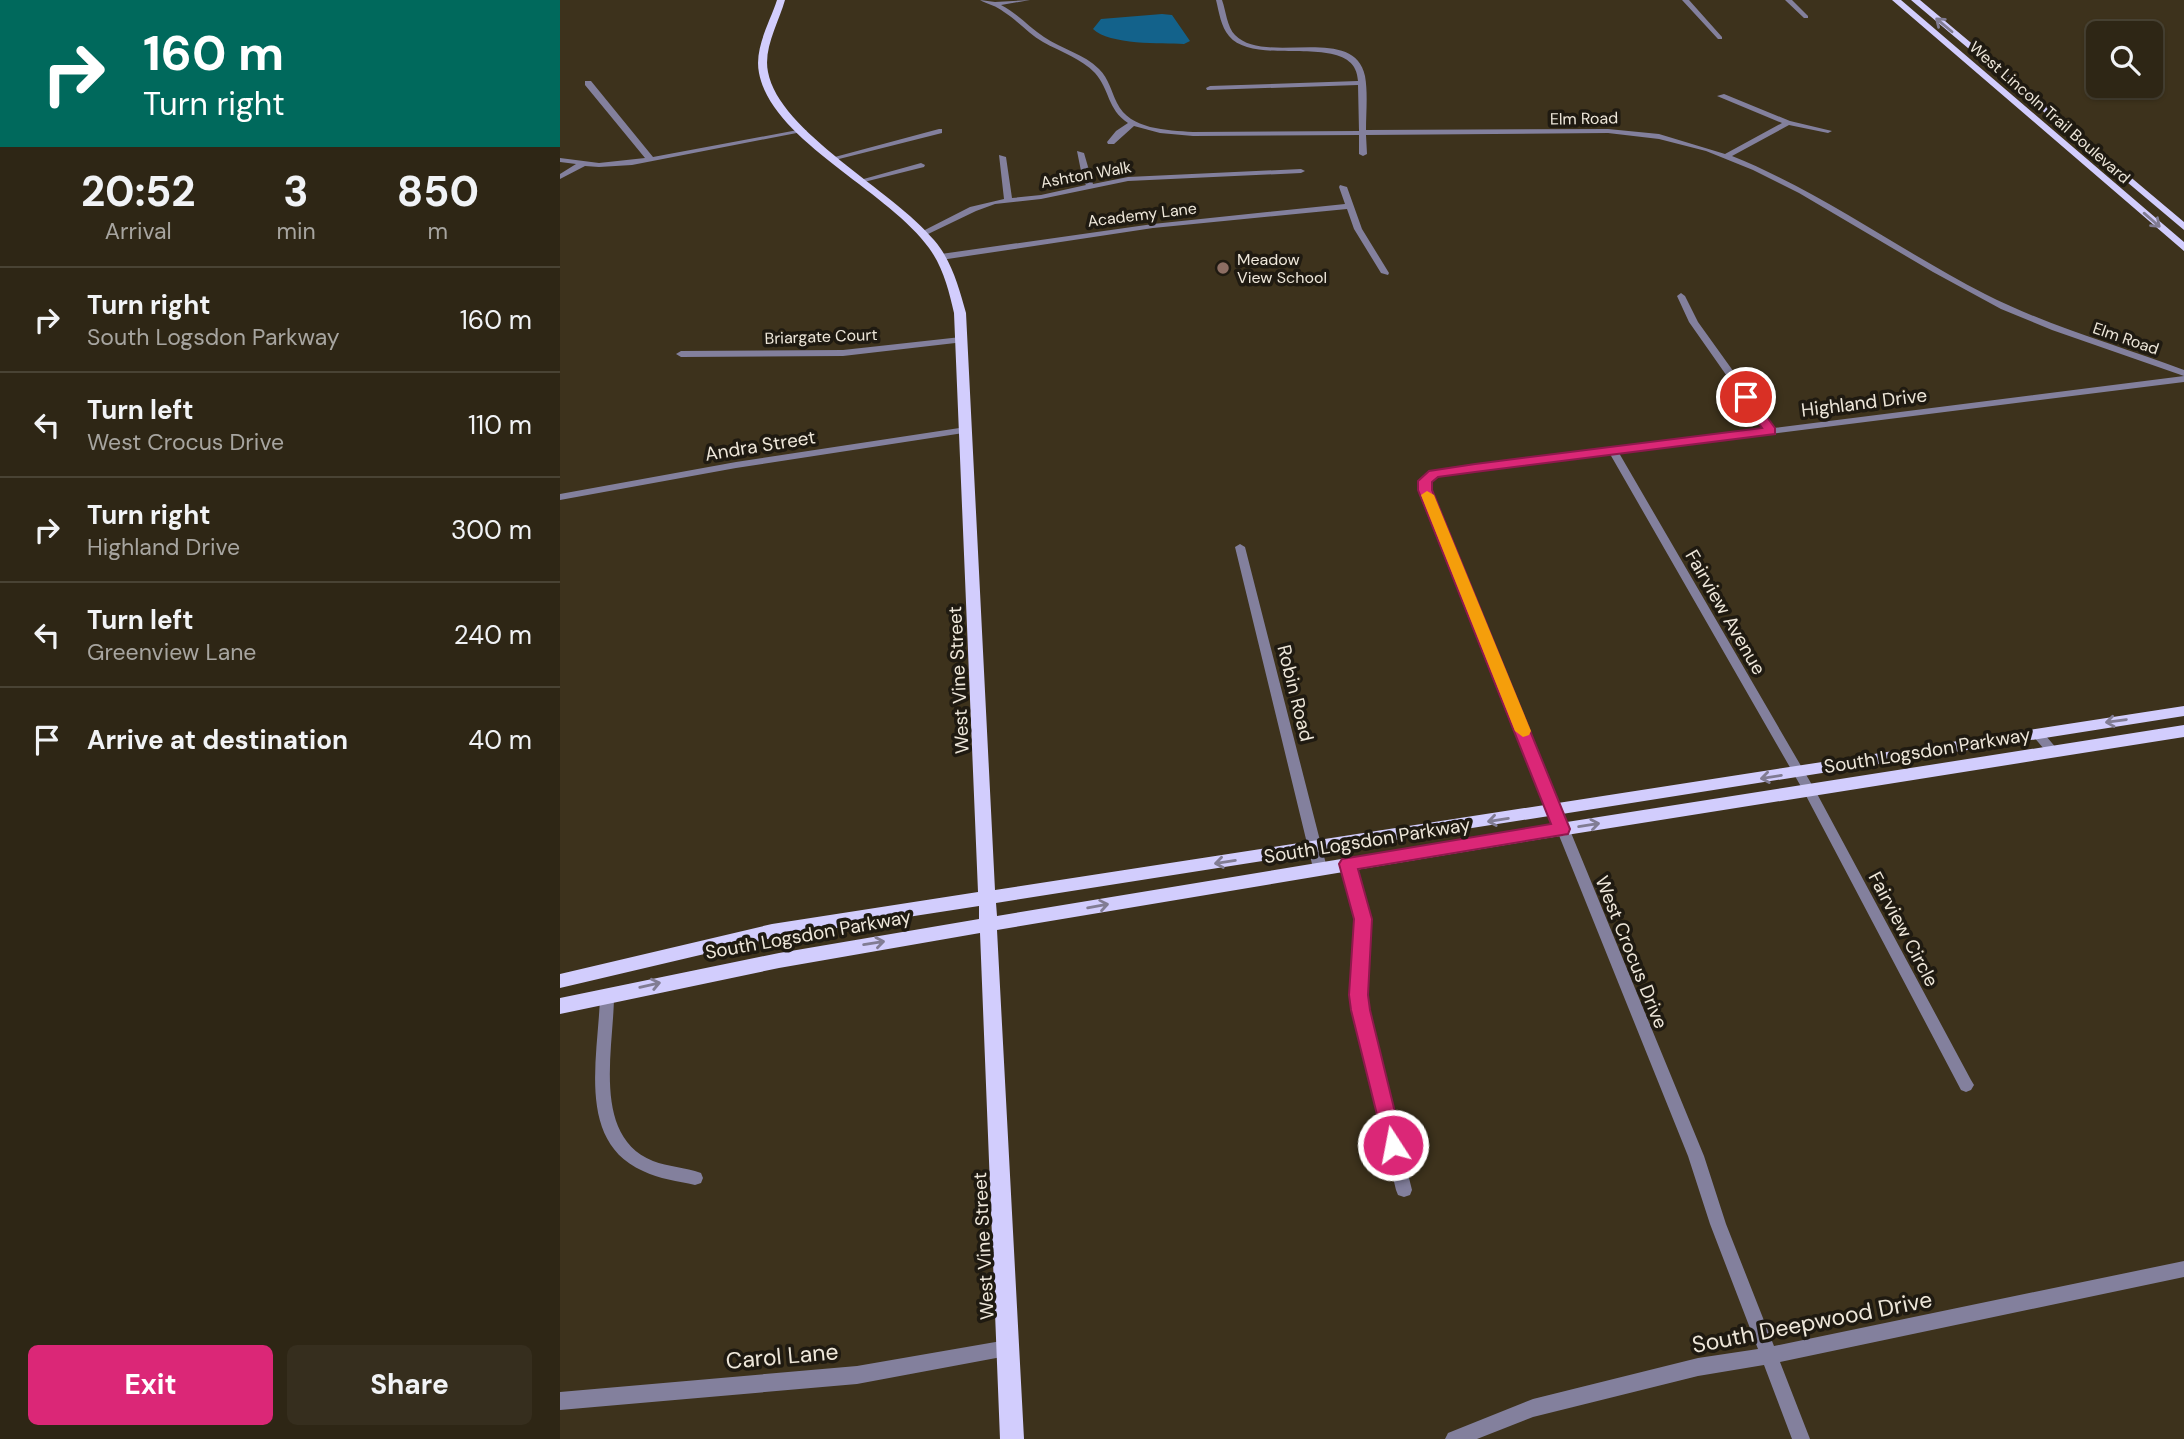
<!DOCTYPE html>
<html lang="en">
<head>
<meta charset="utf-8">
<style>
  :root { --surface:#2e2615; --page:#362e1e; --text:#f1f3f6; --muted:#a7a5a0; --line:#494334; --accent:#db2777 }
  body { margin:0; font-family:"DM Sans",sans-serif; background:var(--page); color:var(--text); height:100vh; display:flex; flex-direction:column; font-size:26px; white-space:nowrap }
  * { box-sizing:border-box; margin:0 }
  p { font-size:23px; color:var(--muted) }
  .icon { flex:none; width:38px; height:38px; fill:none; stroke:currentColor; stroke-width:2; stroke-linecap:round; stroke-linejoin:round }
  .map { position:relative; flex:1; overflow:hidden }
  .panel { display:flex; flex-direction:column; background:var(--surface); width:560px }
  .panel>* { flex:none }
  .top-card { background:#00695c; color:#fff; overflow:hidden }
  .buttons { position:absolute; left:1526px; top:21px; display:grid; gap:14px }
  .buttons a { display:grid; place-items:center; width:77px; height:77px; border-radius:10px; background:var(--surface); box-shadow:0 2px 5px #0004,0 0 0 2px var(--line); font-size:35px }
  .pin { position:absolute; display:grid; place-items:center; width:60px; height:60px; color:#fff; margin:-30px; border:4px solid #fff; border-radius:50%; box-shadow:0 2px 7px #0007 }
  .me { position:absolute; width:77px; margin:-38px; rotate:349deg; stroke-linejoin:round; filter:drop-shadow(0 0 5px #0008) }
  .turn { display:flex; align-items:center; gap:24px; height:147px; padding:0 28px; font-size:32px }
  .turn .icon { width:91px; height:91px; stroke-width:2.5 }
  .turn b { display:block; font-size:49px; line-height:60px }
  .eta { display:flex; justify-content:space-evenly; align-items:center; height:119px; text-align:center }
  .eta b { font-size:42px; font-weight:700; line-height:49px }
  .button { display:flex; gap:14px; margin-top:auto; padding:14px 28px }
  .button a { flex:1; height:80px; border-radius:10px; background:var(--accent); color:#fff; font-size:28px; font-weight:700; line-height:80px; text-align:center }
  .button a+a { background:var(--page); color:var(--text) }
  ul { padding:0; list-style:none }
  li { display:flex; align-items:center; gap:21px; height:105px; padding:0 28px; border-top:2px solid var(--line) }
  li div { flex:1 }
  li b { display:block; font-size:26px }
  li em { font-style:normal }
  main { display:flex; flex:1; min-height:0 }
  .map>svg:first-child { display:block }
</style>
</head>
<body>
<main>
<section class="panel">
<div class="top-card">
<div class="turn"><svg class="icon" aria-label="right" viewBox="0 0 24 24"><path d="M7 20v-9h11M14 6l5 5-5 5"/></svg><div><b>160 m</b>Turn right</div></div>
</div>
<div class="eta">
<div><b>20:52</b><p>Arrival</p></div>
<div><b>3</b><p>min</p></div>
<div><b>850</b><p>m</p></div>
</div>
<ul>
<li><svg class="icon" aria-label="right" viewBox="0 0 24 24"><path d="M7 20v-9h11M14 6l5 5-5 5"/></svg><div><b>Turn right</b><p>South Logsdon Parkway</p></div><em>160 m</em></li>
<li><svg class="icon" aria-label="left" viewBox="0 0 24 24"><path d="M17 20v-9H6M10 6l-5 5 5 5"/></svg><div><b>Turn left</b><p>West Crocus Drive</p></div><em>110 m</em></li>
<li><svg class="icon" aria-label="right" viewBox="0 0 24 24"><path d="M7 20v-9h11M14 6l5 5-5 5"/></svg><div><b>Turn right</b><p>Highland Drive</p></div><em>300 m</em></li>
<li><svg class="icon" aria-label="left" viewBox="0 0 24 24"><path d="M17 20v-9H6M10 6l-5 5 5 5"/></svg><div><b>Turn left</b><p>Greenview Lane</p></div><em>240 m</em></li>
<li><svg class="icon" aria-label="arrive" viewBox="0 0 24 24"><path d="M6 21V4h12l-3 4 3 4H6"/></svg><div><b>Arrive at destination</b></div><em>40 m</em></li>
</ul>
<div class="button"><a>Exit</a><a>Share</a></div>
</section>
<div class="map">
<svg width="1624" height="1439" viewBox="0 0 1624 1439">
  <rect width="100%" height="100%" fill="#3d321c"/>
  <path fill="#13628b" d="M602 14 612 15 630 41 624 44C602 43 549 45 533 29L541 19Z"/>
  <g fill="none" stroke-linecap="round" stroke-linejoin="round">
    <path fill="#83809d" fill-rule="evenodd" d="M420 0 435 2 470 0 441 5C457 13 469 27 484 37 502 49 524 54 539 69 549 79 551 91 557 103 570 130 607 130 633 132L799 131 798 85 647 90 646 88 650 86 798 81C796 29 696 69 669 36 661 27 659 12 656 0H662C666 11 667 27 675 35 705 66 794 23 805 76 808 93 806 113 806 130L1048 129 1099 134 1165 154 1222 123 1157 96 1164 94 1230 121 1272 131 1268 133 1229 125 1172 156C1262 192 1339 250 1425 294 1488 326 1557 345 1624 370V376L1492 330 1441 309 1373 272 1239 193 1193 170 1146 151 1099 139 1048 133 806 135 807 154 803 156 799 154V135L633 136 600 133 574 126 554 144H548L547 142 556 131 568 123C547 109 550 90 535 73 522 59 501 52 483 42 469 34 458 21 444 12 437 6 427 4 420 0Z
      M1122 0H1129L1162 37V39H1158Z
      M1225 0H1232L1248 16V18H1244Z
      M25 81H31L93 157 243 129 247 131 72 165 39 167 25 166 0 179V174L16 164 0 162V158L39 163 85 158 25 85Z
      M379 129H382V133L275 160 271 158Z
      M517 151 524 153 533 184 568 177 741 169 745 171 741 173 568 181 481 199 435 204 416 211 366 235 359 233 410 207 444 199 439 155 446 157 452 198 481 195 526 185 523 181Z
      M361 163 365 165 364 167 304 182 300 180Z
      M780 185 787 187 802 229 829 273 828 275 821 273 794 229 787 209 593 228 381 260 377 257 381 254 593 224 785 204 779 187Z
      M1121 293 1125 296 1138 322 1214 428 1624 376V382L1059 453 1255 790 1411 1080 1414 1085 1411 1090 1406 1092 1401 1090 1243 790 1050 454 877 477 870 482V490L1144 1156 1166 1224 1214 1346 1624 1261V1277L1220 1362 1250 1439H1232L1204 1365 1138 1376 973 1417 917 1439H885L888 1433 973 1399 1138 1358 1198 1349 1150 1224 1128 1156 860 490 861 479 874 471 1204 429 1129 322 1117 296Z
      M401 337 406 340 404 342 283 356 121 357 116 354 121 351 283 350Z
      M406 427 410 428V432L176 468 0 500V494L176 462Z
      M680 544 685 547 767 868 765 872H755L753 868 675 547Z
      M1477 729 1481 730 1497 749 1499 752 1497 755H1489L1473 736 1471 733Z
      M788 859 793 860 795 864C801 889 810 913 810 939 810 963 805 986 807 1010L852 1190 850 1195 844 1197 838 1195 836 1190 793 1010 796 929 781 864 783 860Z
      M47 989 52 991 54 995C54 1048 31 1136 93 1161 108 1167 125 1167 141 1173L143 1178 141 1183 135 1185C118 1181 99 1179 83 1171 15 1141 39 1054 40 995L42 991Z
      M447 1340 453 1342 456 1348 453 1354 447 1356 297 1384 0 1410V1392L297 1366Z"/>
    <path fill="#d2cdfd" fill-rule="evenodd" d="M217 0H225C219 22 203 48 208 72 219 132 334 191 374 240 392 261 399 288 406 313L435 890 1624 706V716L436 903 437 916 975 827 1624 725V737L975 840 437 930 464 1439H440L420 933 219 968 0 1014V998L219 953 419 919V906L212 938 0 988V974L212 924 418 892 394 313C389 291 383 267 369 248 329 191 212 141 199 73 194 48 210 22 217 0Z
      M1332 0H1341L1624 242V251Z
      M1351 0H1360L1624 222V230Z"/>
  </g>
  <defs><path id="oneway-shaft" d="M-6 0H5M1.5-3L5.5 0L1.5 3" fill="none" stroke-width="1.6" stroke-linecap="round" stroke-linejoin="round" transform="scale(1.75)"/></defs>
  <g stroke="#817c93">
    <use href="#oneway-shaft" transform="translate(1384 25) rotate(-140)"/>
    <use href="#oneway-shaft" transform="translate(1592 220) rotate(41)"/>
    <use href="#oneway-shaft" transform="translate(1556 721) rotate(172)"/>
    <use href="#oneway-shaft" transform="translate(1211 777) rotate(171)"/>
    <use href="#oneway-shaft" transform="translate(938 820) rotate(171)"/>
    <use href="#oneway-shaft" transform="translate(1029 825) rotate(-9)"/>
    <use href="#oneway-shaft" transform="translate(665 862) rotate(171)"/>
    <use href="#oneway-shaft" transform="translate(538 906) rotate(-10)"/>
    <use href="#oneway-shaft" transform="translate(314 943) rotate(-9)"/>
    <use href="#oneway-shaft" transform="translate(90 985) rotate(-13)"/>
  </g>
  <path fill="#db2777" stroke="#8e194d" stroke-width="2" d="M1186 393 1190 394 1215 428V434L915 472 878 477 872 482V490L1010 829 1008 834 798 869 812 919 808 995 810 1010 843 1145 840 1151 833 1154 826 1151 791 1010 789 995 794 919 779 864 782 859 788 858 991 824 858 490V481L869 471 915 464 1202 428 1180 397Z"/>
  <path fill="#f59e0b" d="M867 491 874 495 971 731 969 735 963 737 955 731 861 495Z"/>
  <circle fill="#8d6e63" stroke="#1f1a11" stroke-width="2.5" cx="663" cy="268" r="7"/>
  <g text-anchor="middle" stroke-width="7" stroke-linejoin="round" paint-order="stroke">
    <g font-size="16" fill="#eee7da" stroke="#1f1a11">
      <text transform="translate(1490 112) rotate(41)" y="6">West Lincoln Trail Boulevard</text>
      <text transform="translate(1024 118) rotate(-1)" y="6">Elm Road</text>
      <text transform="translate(526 174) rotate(-10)" y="6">Ashton Walk</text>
      <text transform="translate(582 214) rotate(-7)" y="6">Academy Lane</text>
      <text transform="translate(261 336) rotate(-2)" y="6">Briargate Court</text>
      <text transform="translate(1566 338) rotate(19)" y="6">Elm Road</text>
    </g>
    <g font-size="16" fill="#eee7da" stroke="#1f1a11" text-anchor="start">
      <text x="677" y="265">Meadow<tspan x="677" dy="18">View School</tspan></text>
    </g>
    <g font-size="19" fill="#eee7da" stroke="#1f1a11">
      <text transform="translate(1304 402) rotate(-7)" y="7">Highland Drive</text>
      <text transform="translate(200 445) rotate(-9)" y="7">Andra Street</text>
      <text transform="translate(1166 612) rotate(60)" y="7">Fairview Avenue</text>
      <text transform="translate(398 680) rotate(-93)" y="7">West Vine Street</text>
      <text transform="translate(736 693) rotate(76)" y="7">Robin Road</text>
      <text transform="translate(1367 750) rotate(-9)" y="7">South Logsdon Parkway</text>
      <text transform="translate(807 840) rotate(-9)" y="7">South Logsdon Parkway</text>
      <text transform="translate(1344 929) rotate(62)" y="7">Fairview Circle</text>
      <text transform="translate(248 934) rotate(-10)" y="7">South Logsdon Parkway</text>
      <text transform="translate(1072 952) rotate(68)" y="7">West Crocus Drive</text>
      <text transform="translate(423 1246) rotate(-93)" y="7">West Vine Street</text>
    </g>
    <g font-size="23" fill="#eee7da" stroke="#1f1a11">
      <text transform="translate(1252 1322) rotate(-11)" y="8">South Deepwood Drive</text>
      <text transform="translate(222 1356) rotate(-5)" y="8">Carol Lane</text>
    </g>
  </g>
</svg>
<div class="buttons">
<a><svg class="icon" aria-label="search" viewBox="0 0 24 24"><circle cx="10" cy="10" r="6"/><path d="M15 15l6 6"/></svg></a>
</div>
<div class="pin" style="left:1186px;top:397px;background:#d93025"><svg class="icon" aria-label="arrive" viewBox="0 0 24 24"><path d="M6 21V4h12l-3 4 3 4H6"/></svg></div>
<svg class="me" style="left:833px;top:1145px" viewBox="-20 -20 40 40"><circle r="17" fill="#db2777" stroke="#fff" stroke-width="3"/><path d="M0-11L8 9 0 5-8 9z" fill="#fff"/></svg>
</div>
</main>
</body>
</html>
